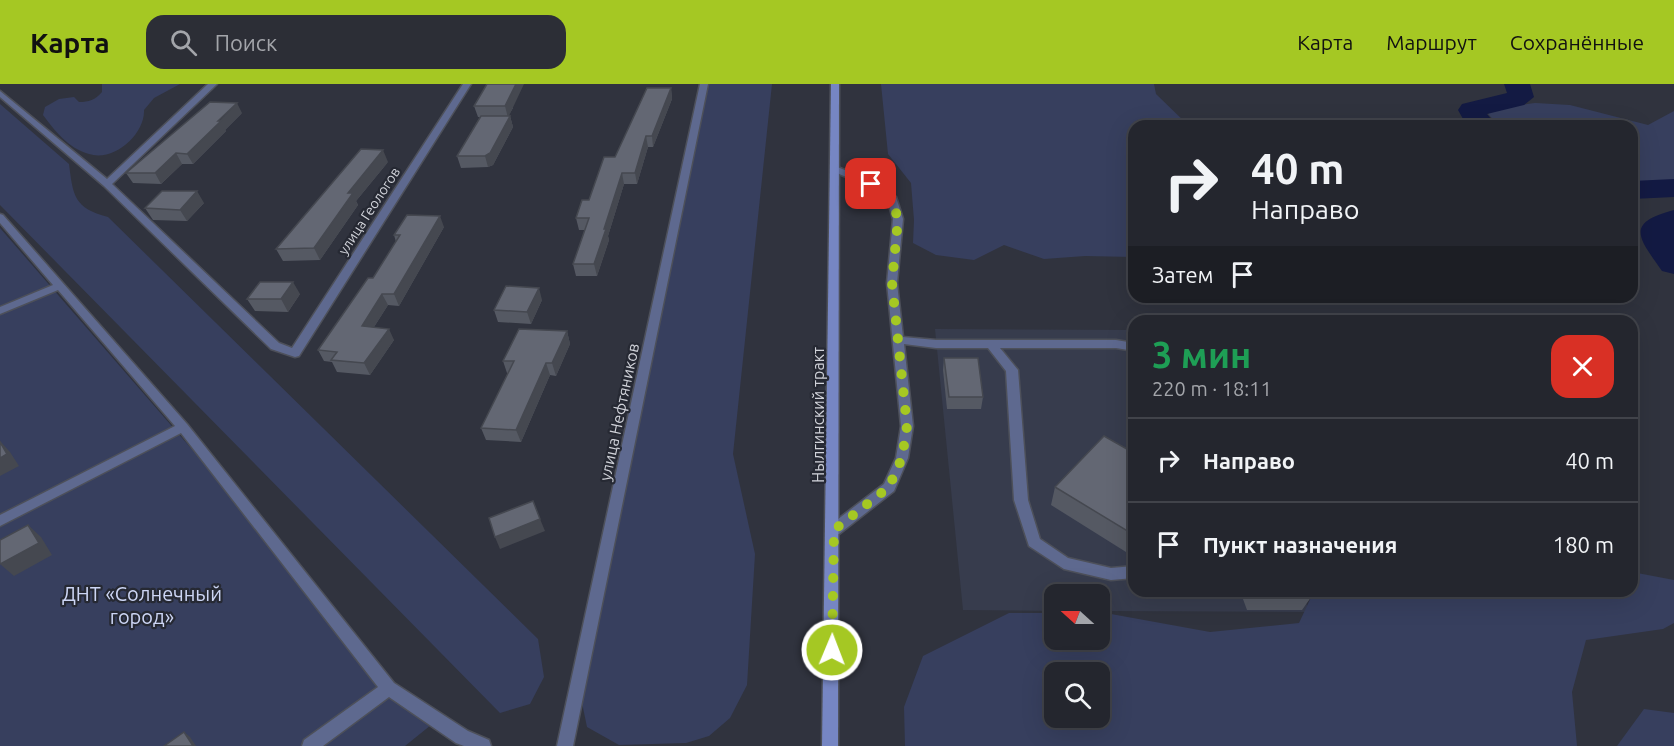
<!DOCTYPE html>
<html lang="ru">
<head>
<meta charset="utf-8">
<style>
  :root { --surface:#24262e; --page:#2c2e36; --text:#f1f3f6; --muted:#a3a5aa; --line:#41434a; --accent:#a5c823 }
  body { margin:0; font-family:Ubuntu,sans-serif; background:var(--page); color:var(--text); height:100vh; display:flex; flex-direction:column; font-size:22px; white-space:nowrap }
  * { box-sizing:border-box; margin:0 }
  p { font-size:20px; color:var(--muted) }
  .icon { flex:none; width:33px; height:33px; fill:none; stroke:currentColor; stroke-width:2; stroke-linecap:round; stroke-linejoin:round }
  .map { position:relative; flex:1; overflow:hidden }
  .panel { position:absolute; left:1128px; top:231px; width:510px; height:282px; display:flex; flex-direction:column; background:var(--surface); border-radius:18px; box-shadow:0 6px 24px #0002,0 0 0 2px var(--line) }
  .panel>* { flex:none }
  .top-card { position:absolute; left:1128px; top:36px; width:510px; height:183px; border-radius:18px; box-shadow:0 6px 24px #0002,0 0 0 2px var(--line); background:#24262e; color:var(--text); overflow:hidden }
  .needle { width:39px; rotate:291deg }
  .controls { position:absolute; left:1044px; top:500px; display:grid; gap:12px }
  .controls a { display:grid; place-items:center; width:66px; height:66px; border-radius:12px; background:var(--surface); box-shadow:0 6px 24px #0002,0 0 0 2px var(--line); font-size:30px }
  .pin { position:absolute; display:grid; place-items:center; width:51px; height:51px; color:#fff; margin:-26px; border-radius:12px; box-shadow:0 3px 9px #0006 }
  .me { position:absolute; width:66px; margin:-33px; rotate:1deg; stroke-linejoin:round; filter:drop-shadow(0 0 4px #0008) }
  .turn { display:flex; align-items:center; gap:21px; height:126px; padding:0 24px; font-size:27px }
  .turn .icon { width:78px; height:78px; stroke-width:2.5 }
  .turn b { display:block; font-size:42px; line-height:51px }
  .then { display:flex; align-items:center; height:57px; padding:0 24px; background:#0003; gap:12px; font-size:22px }
  .round { display:grid; place-items:center; flex:none; width:63px; height:63px; border-radius:18px; background:var(--page) }
  .head { display:flex; align-items:center; justify-content:space-between; height:102px; padding:0 24px }
  h1 { font-size:36px; font-weight:700; line-height:45px; color:#1e9e55 }
  ul { padding:0; list-style:none }
  li { display:flex; align-items:center; gap:18px; height:84px; padding:0 24px; border-top:2px solid var(--line) }
  li div { flex:1 }
  li b { display:block; font-size:22px }
  li em { font-style:normal }
  header { display:flex; align-items:center; gap:36px; box-sizing:border-box; height:84px; padding:0 30px; background:var(--accent); color:#111 }
  header strong { font-size:28px }
  nav { display:flex; gap:33px; margin-inline-start:auto; font-size:21px }
  .search { width:420px; height:54px; background:var(--page); display:flex; align-items:center; gap:15px; box-sizing:border-box; padding:0 21px; border-radius:18px; color:var(--muted); font-size:22px }
  .map>svg:first-child { display:block }
</style>
</head>
<body>
<header>
<strong>Карта</strong>
<div class="search"><svg class="icon" aria-label="search" viewBox="0 0 24 24"><circle cx="10" cy="10" r="6"/><path d="M15 15l6 6"/></svg>Поиск</div>
<nav><a>Карта</a><a>Маршрут</a><a>Сохранённые</a></nav>
</header>
<div class="map">
<svg width="1674" height="662" viewBox="0 0 1674 662">
  <rect width="100%" height="100%" fill="#30333e"/>
  <path fill="#373c4d" d="M935 245 1134 246V507H1301L1310 528 1100 527V510H1054V527L963 526Z"/>
  <path fill="#373f5e" fill-rule="evenodd" d="M102 0H180L154 14 144 26C145 50 114 78 89 70 68 64 55 47 43 31L45 23 59 15 74 13 79 18C89 18 95 16 102 8Z
    M708 0H772L733 370 755 470 747 601 730 634 709 652 686 659 619 661 587 643 581 614Z
    M881 0H1154L1156 10 1189 42H1134V173L1085 172 1044 175 1004 161 974 176 936 171 913 159 914 136 911 99 888 70Z
    M1535 19 1570 21 1648 41 1674 27V100H1632V42H1499L1488 30 1494 25Z
    M0 20 69 80C73 112 74 124 108 133L538 555 544 593 530 620 500 629 0 121Z
    M0 144 431 641 405 662H0Z
    M1632 488 1674 496V539L1663 545 1586 556 1572 608 1577 662H905L904 623 923 572 1009 529H1054V555H1100V528L1210 548 1299 539 1314 507H1632ZM1054 588H1100V633H1054Z
    M1644 625 1674 629V662H1617Z"/>
  <g fill="none" stroke-linecap="round" stroke-linejoin="round">
    <path fill="#131a43" fill-rule="evenodd" d="M1504 0H1530L1534 13 1524 21 1487 30 1497 42H1467L1458 26 1462 20 1507 9Z
      M1674 95V113L1632 115V97Z
      M1674 126V190L1662 187C1639 154 1624 139 1674 126Z"/>
    <g stroke="#4d505a" stroke-width="3">
      <path id="service" d="M835 82 874 98 896 113 903 135 897 199 903 253 936 256H1116L1134 259V267L1116 264H1000L1018 286 1028 416 1040 455 1068 474 1111 484 1134 482V494L1111 496 1064 485 1029 462 1014 416 1006 287 988 264H936L904 260 913 342 908 374 894 407 839 450 834 451 829 450 827 446 829 442 884 400 896 374 901 342 887 199 893 135 887 114 868 102 832 87V83Z"/>
    </g>
    <g stroke="#4d505a" stroke-width="3">
      <path id="minor" d="M208 0H217L112 100 279 259 292 264 463 0H471L299 272 295 273 271 265 104 102 0 13V7L107 95Z
        M700 0H708L573 662H557Z
        M0 130 3 131 187 340 394 599 468 647 489 656 491 662H464L456 659 389 613 323 662H302L304 656 378 603 181 349 0 442V431L175 342 58 206 0 230V223L53 201 0 139Z"/>
    </g>
    <g stroke="#4d505a" stroke-width="3">
      <path id="secondary" d="M831 0H839L838 662H822Z"/>
    </g>
    <use href="#service" fill="#5e698f" fill-rule="evenodd"/>
    <use href="#minor" fill="#5e698f" fill-rule="evenodd"/>
    <use href="#secondary" fill="#7686c3" fill-rule="evenodd"/>
  </g>
  <path fill="#555963" d="M487 0 513 24 508 32H510L513 43 493 81 488 83 461 84 457 72 480 33H478L474 22Z
    M671 4 672 15 653 63H648L637 100H624L608 152 609 156 597 192H576L573 180 585 146H579L576 134Z
    M242 29 225 46 226 47 193 80H182L161 100 133 99 126 89Z
    M388 78 356 117 358 121 320 176 283 177 276 165Z
    M204 119 187 137 153 136 145 124Z
    M444 143 399 222 388 221 374 243 394 256 370 291 337 288 332 278 324 277 318 266 373 194 396 158 394 151Z
    M300 210 288 228 255 227 247 215Z
    M542 216 531 240 498 238 494 226Z
    M567 247 570 260 556 292 550 291 521 358 486 356 481 344 508 289H507L503 277Z
    M944 274 983 313 981 325H947L943 286Z
    M1134 369V473L1051 421 1055 403Z
    M1240 507H1313L1314 509 1302 526H1247Z"/>
  <path fill="#454850" d="M516 0H524L508 34 505 22Z
    M671 4 672 15 653 63 652 52Z
    M237 19 242 29 225 46 226 47 193 80 187 70Z
    M510 32 513 43 493 81 488 83 485 72Z
    M646 52 648 63 637 100 635 89Z
    M383 66 388 78 356 117 358 121 320 176 314 164 348 109Z
    M176 69 182 80 161 100 155 89Z
    M622 89 624 100 608 152 609 156 597 192 594 180 604 145Z
    M197 107 204 119 187 137 180 126Z
    M440 132 444 143 399 222 394 210Z
    M293 198 300 210 288 228 281 215Z
    M539 204 542 216 531 240 527 228Z
    M382 210 388 221 367 254 362 242Z
    M389 245 394 256 370 291 364 279Z
    M567 247 570 260 556 292 552 279Z
    M546 279 550 291 521 358 516 346Z
    M0 357 10 368 19 382 0 392Z
    M540 435 545 447 500 465 495 453Z
    M28 441 41 453 52 471 14 492 0 480Z
    M184 648 190 653 196 662H193Z"/>
  <path fill="#636773" stroke="#454850" stroke-width="1.5" d="M487 0H516L505 22H474Z
    M647 4H671L652 52H646L635 89H622L604 145H606L594 180H573L589 134H576L582 116H589L604 73H615Z
    M210 18 237 19 218 37H221L187 70 176 69 155 89H126Z
    M481 32H510L490 69 485 72H457Z
    M361 65 383 66 348 109H353L314 164 276 165Z
    M162 107H197L180 126 145 124Z
    M407 131 440 132 394 210H382L362 242 389 245 364 279 331 276 337 268 318 266 368 194H373L400 151H394Z
    M260 198H293L281 215H247Z
    M506 202 539 204 527 228 494 226Z
    M519 245 567 247 552 279H546L516 346 481 344 514 277H503Z
    M944 274H978L983 313H949Z
    M1104 352 1134 369V451L1055 403Z
    M0 358 7 370 0 374Z
    M533 417 540 435 495 453 489 434Z
    M28 441 39 459 0 480V456Z
    M1256 507H1313L1314 509H1257Z
    M184 648 193 662H164Z"/>
  <g fill="none" stroke-linecap="round" stroke-linejoin="round">
    <path stroke="#a5c823" stroke-width="10" stroke-dasharray="0 18" d="M832 566 834 446 889 403 902 374 907 342 892 199 898 135 891 113 871 100"/>
  </g>
  <g text-anchor="middle" stroke-width="4.5" stroke-linejoin="round" paint-order="stroke">
    <g font-size="14" fill="#d1d3da" stroke="#262933">
      <text transform="translate(369 127) rotate(-57)" y="5">улица Геологов</text>
    </g>
    <g font-size="16" fill="#d1d3da" stroke="#262933">
      <text transform="translate(619 328) rotate(-78)" y="6">улица Нефтяников</text>
      <text transform="translate(818 331) rotate(-90)" y="6">Нылгинский тракт</text>
    </g>
    <g font-size="20" fill="#ccd5f4" stroke="#262933">
      <text x="142" y="517">ДНТ «Солнечный<tspan x="142" dy="23">город»</tspan></text>
    </g>
  </g>
</svg>
<div class="controls">
<a><svg class="needle" viewBox="-14 -14 28 28"><path d="M0-13l5 13h-10z" fill="#e53935"/><path d="M0 13l5-13h-10z" fill="#a3a5aa"/></svg></a>
<a><svg class="icon" aria-label="search" viewBox="0 0 24 24"><circle cx="10" cy="10" r="6"/><path d="M15 15l6 6"/></svg></a>
</div>
<div class="pin" style="left:871px;top:100px;background:#d93025"><svg class="icon" aria-label="arrive" viewBox="0 0 24 24"><path d="M6 21V4h12l-3 4 3 4H6"/></svg></div>
<svg class="me" style="left:832px;top:566px" viewBox="-20 -20 40 40"><circle r="17" fill="#a5c823" stroke="#fff" stroke-width="3"/><path d="M0-11L8 9 0 5-8 9z" fill="#fff"/></svg>
<div class="top-card">
<div class="turn"><svg class="icon" aria-label="right" viewBox="0 0 24 24"><path d="M7 20v-9h11M14 6l5 5-5 5"/></svg><div><b>40 m</b>Направо</div></div>
<div class="then">Затем<svg class="icon" aria-label="arrive" viewBox="0 0 24 24"><path d="M6 21V4h12l-3 4 3 4H6"/></svg></div>
</div>
<section class="panel">
<div class="head"><div><h1>3 мин</h1><p>220 m · 18:11</p></div><a class="round" style="background:#d93025;color:#fff"><svg class="icon" aria-label="close" viewBox="0 0 24 24"><path d="M6 6l12 12M18 6L6 18"/></svg></a></div>
<ul>
<li><svg class="icon" aria-label="right" viewBox="0 0 24 24"><path d="M7 20v-9h11M14 6l5 5-5 5"/></svg><div><b>Направо</b></div><em>40 m</em></li>
<li><svg class="icon" aria-label="arrive" viewBox="0 0 24 24"><path d="M6 21V4h12l-3 4 3 4H6"/></svg><div><b>Пункт назначения</b></div><em>180 m</em></li>
</ul>
</section>
</div>
</body>
</html>
